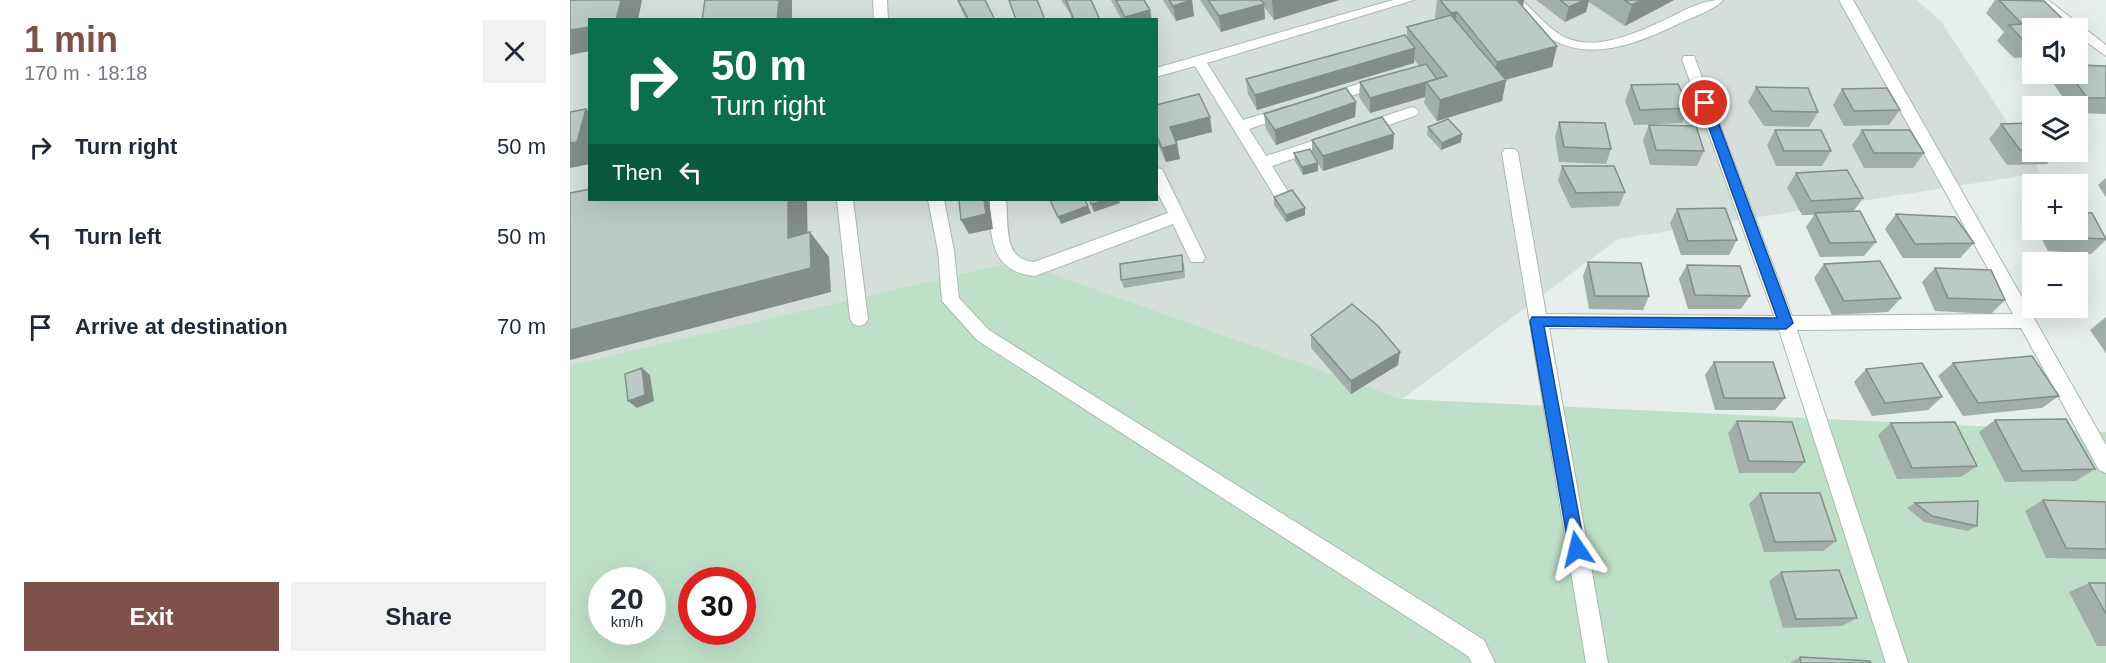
<!DOCTYPE html>
<html lang="en">
<head>
<meta charset="utf-8">
<style>
  :root { --surface:#fff; --page:#f2f2f3; --text:#1f2937; --muted:#747a83; --accent:#7f5249 }
  body { margin:0; font-family:Helvetica,sans-serif; background:var(--page); color:var(--text); height:100vh; display:flex; flex-direction:column; font-size:22px; white-space:nowrap }
  * { box-sizing:border-box; margin:0 }
  p { font-size:20px; color:var(--muted) }
  .icon { flex:none; width:33px; height:33px; fill:none; stroke:currentColor; stroke-width:2; stroke-linecap:round; stroke-linejoin:round }
  .map { position:relative; flex:1; overflow:hidden }
  .drawer { display:flex; flex-direction:column; background:var(--surface); width:570px }
  .drawer>* { flex:none }
  .banner { position:absolute; left:18px; top:18px; width:570px; height:183px; border-radius:0px; box-shadow:0 6px 24px #0002; background:#0b6e4f; color:#fff; overflow:hidden }
  .buttons { position:absolute; left:1452px; top:18px; display:grid; gap:12px }
  .buttons a { display:grid; place-items:center; width:66px; height:66px; border-radius:0px; background:var(--surface); box-shadow:0 6px 24px #0002; font-size:30px }
  .speed { position:absolute; left:18px; top:567px; display:flex; gap:12px; font-size:30px; font-weight:700; text-align:center }
  .speed>* { display:grid; place-content:center; width:78px; height:78px; border-radius:50%; background:var(--surface); box-shadow:0 6px 24px #0002; line-height:1 }
  .speed small { font-size:15px; font-weight:400 }
  .speed .limit { border:9px solid #d22; background:#fff; color:#111 }
  .pin { position:absolute; display:grid; place-items:center; width:51px; height:51px; color:#fff; margin:-26px; border:3px solid #fff; border-radius:50%; box-shadow:0 2px 6px #0007 }
  .me { position:absolute; width:66px; margin:-33px; rotate:350deg; stroke-linejoin:round; filter:drop-shadow(0 0 4px #0008) }
  .turn { display:flex; align-items:center; gap:21px; height:126px; padding:0 24px; font-size:27px }
  .turn .icon { width:78px; height:78px; stroke-width:2.5 }
  .turn b { display:block; font-size:42px; line-height:51px }
  .then { display:flex; align-items:center; height:57px; padding:0 24px; background:#0003; gap:12px; font-size:22px }
  .round { display:grid; place-items:center; flex:none; width:63px; height:63px; border-radius:0px; background:var(--page) }
  .summary { display:flex; align-items:center; justify-content:space-between; height:102px; padding:0 24px }
  h1 { font-size:36px; font-weight:700; line-height:45px; color:var(--accent) }
  .action { display:flex; gap:12px; margin-top:auto; padding:12px 24px }
  .action a { flex:1; height:69px; border-radius:0px; background:var(--accent); color:#fff; font-size:24px; font-weight:700; line-height:69px; text-align:center }
  .action a+a { background:var(--page); color:var(--text) }
  ul { padding:0; list-style:none }
  li { display:flex; align-items:center; gap:18px; height:90px; padding:0 24px }
  li div { flex:1 }
  li b { display:block; font-size:22px }
  li em { font-style:normal }
  main { display:flex; flex:1; min-height:0 }
  .map>svg:first-child { display:block }
</style>
</head>
<body>
<main>
<section class="drawer">
<div class="summary"><div><h1>1 min</h1><p>170 m · 18:18</p></div><a class="round"><svg class="icon" aria-label="close" viewBox="0 0 24 24"><path d="M6 6l12 12M18 6L6 18"/></svg></a></div>
<ul>
<li><svg class="icon" aria-label="right" viewBox="0 0 24 24"><path d="M7 20v-9h11M14 6l5 5-5 5"/></svg><div><b>Turn right</b></div><em>50 m</em></li>
<li><svg class="icon" aria-label="left" viewBox="0 0 24 24"><path d="M17 20v-9H6M10 6l-5 5 5 5"/></svg><div><b>Turn left</b></div><em>50 m</em></li>
<li><svg class="icon" aria-label="arrive" viewBox="0 0 24 24"><path d="M6 21V4h12l-3 4 3 4H6"/></svg><div><b>Arrive at destination</b></div><em>70 m</em></li>
</ul>
<div class="action"><a>Exit</a><a>Share</a></div>
</section>
<div class="map">
<svg width="1536" height="663" viewBox="0 0 1536 663">
  <rect width="100%" height="100%" fill="#e6efeb"/>
  <path fill="#d4dfda" fill-rule="evenodd" d="M0 0H1346L1370 20 1471 173 1048 239 832 399 447 261 0 365ZM20 20H586V200H20Z"/>
  <path fill="#bfe0c8" fill-rule="evenodd" d="M447 261 832 399 1536 432V663H0V365ZM32 580H82V632H32ZM122 580H172V632H122Z"/>
  <g fill="none" stroke-linecap="round" stroke-linejoin="round">
    <g stroke="#a8b8b2" stroke-width="2">
      <path id="minor" d="M303 0H317L318 20H304Z
        M823 0H844L637 63 673 120 718 106 723 108 725 111 723 114 679 129 696 156 764 134 772 139 769 143 702 166 719 193 717 197H705L625 66 586 77V68Z
        M938 0H952C965 13 978 28 994 37 1027 53 1071 31 1101 17 1119 8 1132 0 1153 0 1143 11 1122 17 1108 24 1040 57 990 67 938 0Z
        M1269 0H1283L1536 445V473L1529 470 1451 328 1227 330 1338 663H1316L1209 330 979 328 1038 663H1016L932 153 935 149H945L948 153 976 314 1204 316 1112 59 1114 56H1124L1222 316 1443 314Z
        M1463 0H1478L1536 45V56L1508 36V28H1498Z
        M813 76 818 78V84L756 104 749 99 751 96Z
        M842 107 847 109 849 112 847 115 793 134 786 129 788 125Z
        M586 168 592 169 635 257 633 262H621L603 224 465 276C420 272 420 236 420 200H436C439 223 432 260 464 262L598 213 586 190Z
        M267 200H283L298 319 295 324 289 326 283 324 280 319Z
        M358 200H374L384 251 389 298 419 330 914 640 925 663H902L898 656 407 340 372 301 368 251Z"/>
    </g>
    <use href="#minor" fill="#fff" fill-rule="evenodd"/>
  </g>
  <path fill="#a1aea9" d="M387 0 425 20H396Z
    M491 0H521L530 20H502L500 13Z
    M541 0H574L582 20H552Z
    M593 0H622L624 16 606 21Z
    M630 0H769L704 20 694 7 695 19 651 32Z
    M867 0H954L953 7 987 46 982 67 936 80 932 101 867 121 854 103 855 97 800 113 789 97 790 82 849 66 844 59V63L687 110 678 94 676 79 837 37V27L866 19 865 17Z
    M966 0H1104L1055 26 1019 2 1016 12 995 22Z
    M1425 0H1463L1462 57 1444 58 1427 41 1434 32 1416 13Z
    M1508 34 1513 39 1508 45Z
    M1536 66V114L1508 113V106H1499L1481 80 1486 74H1508Z
    M1061 85 1119 108 1112 123 1064 125 1055 101Z
    M1186 87 1248 112 1239 127 1194 126 1178 102Z
    M1272 89 1330 110 1319 125 1274 126 1263 105Z
    M786 102 785 117 706 145 696 129 694 114Z
    M586 105 642 132 606 141 610 159 596 162 586 140Z
    M989 122 1041 149 1036 164 989 162 985 137Z
    M1462 123V152H1488L1477 164 1437 165 1419 139 1431 124Z
    M1079 125 1134 151 1127 166 1080 165 1073 140Z
    M858 127 891 142 871 150 857 135Z
    M1205 130 1261 151 1252 166H1206L1197 145Z
    M1292 130 1354 153 1343 168H1294L1282 145Z
    M824 134 823 149 753 171 748 164V171L733 175 725 161 724 153 742 152V140Z
    M992 166 1055 192 1049 206 1001 208 988 181Z
    M1226 173 1293 198 1283 212 1306 242 1294 256 1250 257 1236 227 1244 215H1232L1217 188Z
    M1536 178V197L1528 185Z
    M704 197 735 215 716 222 704 205Z
    M1107 209 1167 240 1159 255H1111L1100 223Z
    M1326 214 1404 243 1390 258H1333L1315 229Z
    M1467 230H1508L1536 238V240L1521 254 1478 251Z
    M1018 262 1079 296 1073 310 1019 309 1013 276Z
    M614 263 615 278 554 288 551 280Z
    M1254 264 1331 298 1318 312 1262 315 1244 278Z
    M1117 265 1180 296 1171 309H1118L1109 279Z
    M1365 268 1435 300 1421 314 1365 311 1352 282Z
    M1536 317V353L1520 330Z
    M741 335 828 365 781 394 741 348Z
    M1144 362 1215 398 1205 410H1145L1135 375Z
    M1383 363 1489 396 1472 408 1393 416 1368 376Z
    M1296 369 1372 397 1358 410 1302 416 1284 382Z
    M1425 420 1525 469 1506 481 1435 482 1409 432Z
    M1167 421 1235 462 1224 473H1169L1158 433Z
    M1321 423 1407 466 1391 477 1327 479 1308 435Z
    M1190 493 1266 541 1253 551 1194 552 1179 504Z
    M1473 500 1536 502V559L1476 558 1455 511Z
    M1345 503 1407 526 1398 531 1354 522 1337 508Z
    M1211 572 1287 618 1272 626 1213 628 1199 581Z
    M1519 583H1536V646H1527L1499 592Z
    M1230 657 1301 663H1220Z"/>
  <path fill="#838d89" d="M51 0H72L68 20H46Z
    M209 0H222V20H207Z
    M622 0 624 16 606 21 603 6Z
    M702 0H769L704 20Z
    M947 0H954L950 20Z
    M1014 0H1019L1016 12 995 22 999 7Z
    M1071 0H1104L1055 26 1062 5Z
    M694 4 695 19 651 32 649 16Z
    M580 10 582 20H556L555 17Z
    M887 12 884 33 878 35 881 13Z
    M20 27V51L0 55V30Z
    M987 46 982 67 923 83 927 62Z
    M845 48 844 63 687 110 685 95Z
    M936 80 932 101 867 121 870 100Z
    M856 82 855 97 800 113V98Z
    M786 102 785 117 706 145 705 130Z
    M16 109 20 112V164L0 168V143Z
    M640 117 642 132 603 142 600 127Z
    M824 134 823 149 753 171V156Z
    M892 134 891 142 871 150 872 143Z
    M607 144 610 159 596 162 592 148Z
    M748 163V171L733 175 732 167Z
    M218 200H237L238 262 218 238Z
    M414 200H419L423 229 399 234 391 220Z
    M536 200H549L550 203 524 212 521 204Z
    M518 206 521 213 491 224 488 217Z
    M735 208V215L716 222V215Z
    M240 232 259 257 261 292 0 360V330Z
    M830 352 828 365 781 394V381Z
    M72 368 80 375 84 401 67 408 58 401Z"/>
  <path fill="#bbcac4" stroke="#838d89" stroke-width="1.5" d="M0 0H51L46 20H20V27L0 30Z
    M135 0H209L207 20H132Z
    M388 0H415L425 20H399Z
    M439 0H467L475 20H446Z
    M496 0H521L530 20H504Z
    M546 0H574L580 10 555 17Z
    M599 0H622L603 6Z
    M638 0H691L694 4 649 16Z
    M870 0H948H947L987 46 927 62 887 12 881 13Z
    M990 0H1014L999 7Z
    M1054 0H1071L1062 5Z
    M1429 0 1474 1 1502 28H1462V43H1456L1439 25 1452 24Z
    M881 15 936 80 870 100 856 82 877 76 837 27Z
    M1508 34 1513 39H1508Z
    M835 35 845 48 685 95 676 79Z
    M856 64 867 79 800 98 790 82Z
    M1508 65 1536 66V98H1517L1500 74H1508Z
    M1108 84 1119 108 1070 110 1061 85Z
    M1186 87 1238 88 1248 112 1202 111Z
    M776 88 786 102 705 130 694 114Z
    M1317 88 1330 110 1284 111 1272 89Z
    M629 94 640 117 600 127 607 144 592 148 586 134V105Z
    M16 109 7 142 0 143V112Z
    M812 117 824 134 753 156 742 140Z
    M878 119 892 134 872 143 858 127Z
    M989 122 1035 123 1041 149 994 147Z
    M1462 123V150H1450L1431 124Z
    M1079 125 1126 126 1134 151 1086 150Z
    M1205 130H1251L1261 151H1214Z
    M1292 130H1340L1354 153H1304Z
    M740 149 748 163 732 167 724 153Z
    M992 166H1044L1055 192 1006 193Z
    M1277 170 1293 198 1241 201 1226 173Z
    M20 189V200H218V238L240 232 241 268 0 330V193Z
    M722 190 735 208 716 215 704 197Z
    M389 200H414L416 214 391 220Z
    M480 200H515L518 206 488 217Z
    M520 200H536L521 204Z
    M1155 208 1167 240 1118 241 1107 209Z
    M1290 211 1306 242 1260 243 1245 213Z
    M1508 212 1522 213 1536 239 1493 237 1489 230H1508Z
    M1326 214 1385 217 1404 243 1345 244Z
    M612 255 613 271 551 280 550 264Z
    M1310 261 1331 298 1274 301 1254 264Z
    M1018 262 1071 263 1079 296H1025Z
    M1117 265 1170 266 1180 296 1125 295Z
    M1365 268 1421 270 1435 300 1378 298Z
    M782 304 808 326 830 352 781 381 741 335Z
    M1462 356 1489 396 1408 403 1383 363Z
    M1144 362H1203L1215 398H1154Z
    M1352 363 1372 397 1315 403 1296 369Z
    M72 368 75 395 58 401 55 374Z
    M1496 419 1525 469 1452 471 1425 420Z
    M1167 421 1222 422 1235 462 1179 461Z
    M1385 422 1407 466 1342 468 1321 423Z
    M1190 493H1250L1266 541 1205 542Z
    M1473 500 1536 502V549L1496 548Z
    M1408 501 1407 526 1362 516 1345 503Z
    M1269 570 1287 618 1226 619 1211 572Z
    M1519 583H1536V614Z
    M1230 657 1300 661 1301 663H1231Z"/>
  <path fill="#1a73e8" stroke="#114b97" stroke-width="1.5" d="M1135 99 1141 103 1223 323 1216 329 974 326 1015 549 1013 554 1007 557 1001 554 999 549 960 321 962 317 1207 318 1130 103Z"/>
</svg>
<div class="buttons">
<a><svg class="icon" aria-label="sound" viewBox="0 0 24 24"><path d="M4 9h4l5-4v14l-5-4H4zM17 9q2 3 0 6"/></svg></a>
<a><svg class="icon" aria-label="layers" viewBox="0 0 24 24"><path d="M12 4l9 5-9 5-9-5zM3 14l9 5 9-5"/></svg></a>
<a>+</a>
<a>−</a>
</div>
<div class="speed"><div>20<small>km/h</small></div><div class="limit">30</div></div>
<div class="pin" style="left:1135px;top:103px;background:#d93025"><svg class="icon" aria-label="arrive" viewBox="0 0 24 24"><path d="M6 21V4h12l-3 4 3 4H6"/></svg></div>
<svg class="me" style="left:1007px;top:549px" viewBox="-20 -20 40 40"><path d="M0-17L14 15 0 8-14 15z" fill="#1a73e8" stroke="#fff" stroke-width="4"/></svg>
<div class="banner">
<div class="turn"><svg class="icon" aria-label="right" viewBox="0 0 24 24"><path d="M7 20v-9h11M14 6l5 5-5 5"/></svg><div><b>50 m</b>Turn right</div></div>
<div class="then">Then<svg class="icon" aria-label="left" viewBox="0 0 24 24"><path d="M17 20v-9H6M10 6l-5 5 5 5"/></svg></div>
</div>
</div>
</main>
</body>
</html>
